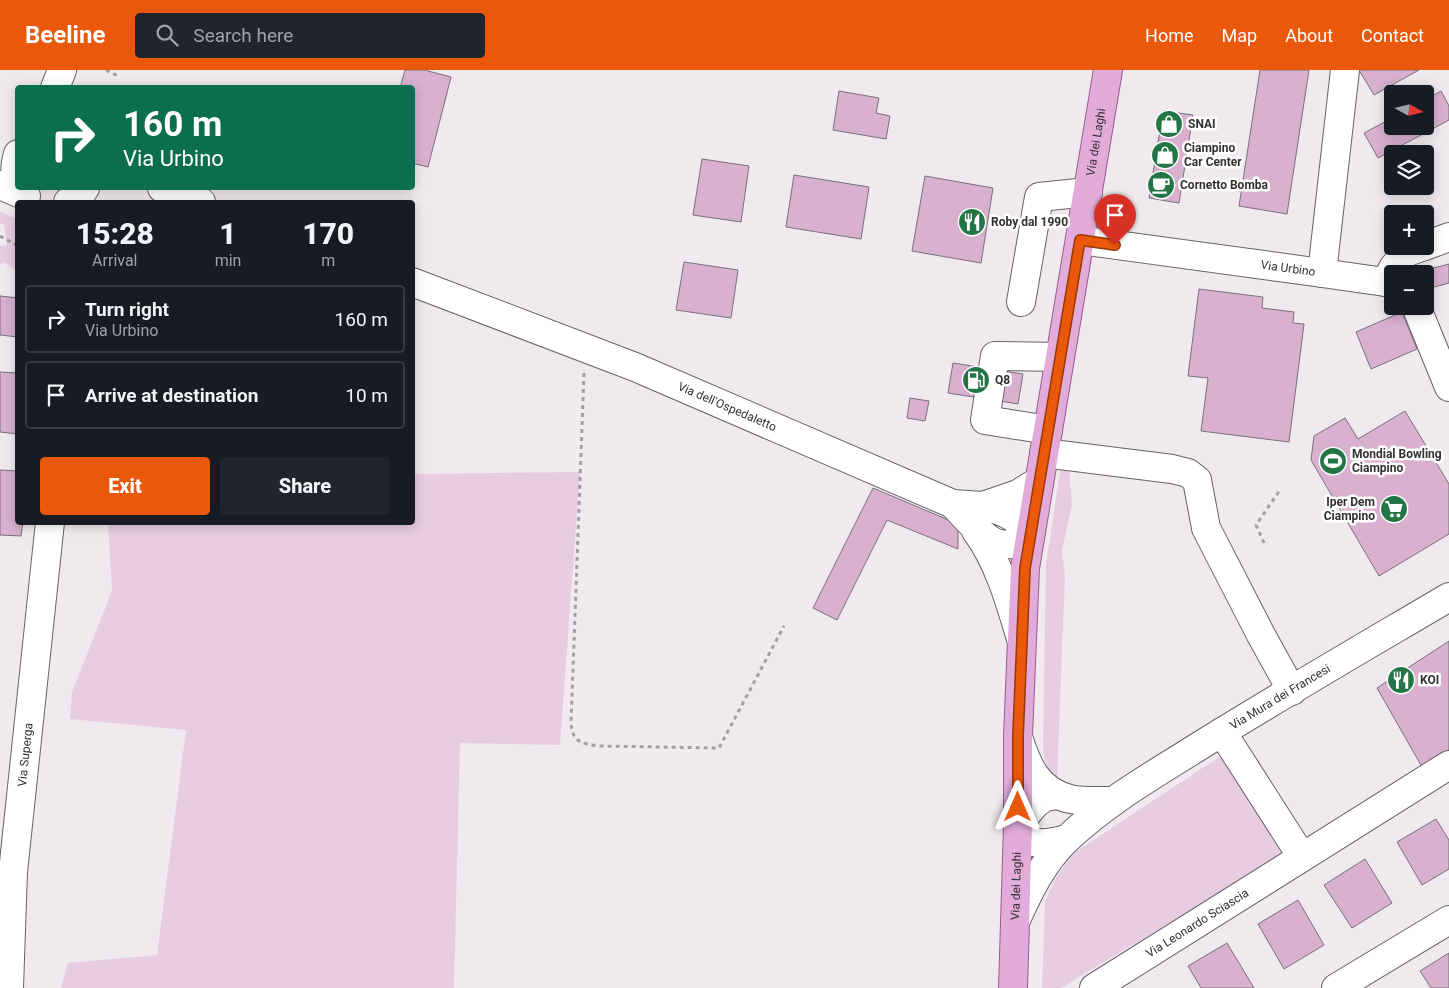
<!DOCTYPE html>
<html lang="en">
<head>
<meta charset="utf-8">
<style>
  :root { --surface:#171b24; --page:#20242c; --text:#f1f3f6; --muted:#9ea1a6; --line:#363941; --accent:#ea580c }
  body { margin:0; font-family:Roboto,sans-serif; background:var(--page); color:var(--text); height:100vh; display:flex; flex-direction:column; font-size:19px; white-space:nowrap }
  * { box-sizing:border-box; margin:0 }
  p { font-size:16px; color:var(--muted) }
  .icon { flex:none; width:28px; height:28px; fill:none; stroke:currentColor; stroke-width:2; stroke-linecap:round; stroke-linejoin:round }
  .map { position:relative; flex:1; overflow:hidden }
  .details { position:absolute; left:15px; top:130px; width:400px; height:325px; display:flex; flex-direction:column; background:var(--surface); border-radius:5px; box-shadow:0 2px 12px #0003 }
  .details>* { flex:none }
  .banner { position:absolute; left:15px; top:15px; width:400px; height:105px; border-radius:5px; box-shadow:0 2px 12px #0003; background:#0b6e4f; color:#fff; overflow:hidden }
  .needle { width:32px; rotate:98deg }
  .fabs { position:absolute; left:1384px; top:15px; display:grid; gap:10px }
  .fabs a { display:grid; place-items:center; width:50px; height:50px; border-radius:5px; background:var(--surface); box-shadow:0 2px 12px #0003; font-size:25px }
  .pin { position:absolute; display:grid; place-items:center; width:42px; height:42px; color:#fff; margin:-51px -21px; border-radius:50% 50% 50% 0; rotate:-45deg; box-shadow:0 0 5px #0007 }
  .pin .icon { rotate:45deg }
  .me { position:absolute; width:55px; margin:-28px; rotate:0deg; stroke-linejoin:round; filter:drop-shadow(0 0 4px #0008) }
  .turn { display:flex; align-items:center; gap:18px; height:105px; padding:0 25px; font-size:22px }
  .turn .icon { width:65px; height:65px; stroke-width:2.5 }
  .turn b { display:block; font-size:35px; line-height:42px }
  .eta { display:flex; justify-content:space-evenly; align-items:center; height:85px; text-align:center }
  .eta b { font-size:30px; font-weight:800; line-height:35px }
  .cta { display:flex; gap:10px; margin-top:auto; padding:10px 25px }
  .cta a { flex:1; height:58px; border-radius:5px; background:var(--accent); color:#fff; font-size:20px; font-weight:800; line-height:58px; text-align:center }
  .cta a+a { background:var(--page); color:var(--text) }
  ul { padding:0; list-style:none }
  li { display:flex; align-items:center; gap:15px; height:68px; margin:0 10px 8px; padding:0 15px; border:2px solid var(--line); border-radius:5px }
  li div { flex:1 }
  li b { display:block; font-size:19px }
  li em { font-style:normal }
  header { display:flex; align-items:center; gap:30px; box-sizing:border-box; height:70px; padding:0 25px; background:var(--accent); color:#fff }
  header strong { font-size:24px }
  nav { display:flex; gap:28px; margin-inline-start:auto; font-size:18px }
  .search { width:350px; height:45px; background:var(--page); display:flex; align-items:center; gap:12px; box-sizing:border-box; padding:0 18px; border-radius:5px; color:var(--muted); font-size:19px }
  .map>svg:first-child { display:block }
</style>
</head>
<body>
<header>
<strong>Beeline</strong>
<div class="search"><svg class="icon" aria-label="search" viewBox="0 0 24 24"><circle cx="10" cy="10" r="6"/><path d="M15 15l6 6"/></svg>Search here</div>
<nav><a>Home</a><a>Map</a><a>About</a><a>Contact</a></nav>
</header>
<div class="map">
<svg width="1449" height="918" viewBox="0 0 1449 918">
  <rect width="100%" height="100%" fill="#f0eaef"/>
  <path fill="#e8cde2" d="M0 141 17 149V201L5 193 0 194V176L7 175 4 154H0Z
    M1061 396 1069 397 1072 435 1062 480 1065 507 1057 708C1045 697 1044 690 1043 674L1046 494Z
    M580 402 560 675 460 673 454 918H61L68 893 157 885 186 660 70 649 72 622 112 521 108 453 412 452 413 404Z
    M1225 683 1285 783 1061 918H1042L1045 832 1055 809 1074 783Z"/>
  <path fill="#d9b0d0" stroke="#777176" d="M405 0H428V1L451 7 428 97 412 93V18H400Z
    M1260 0H1309L1287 144 1239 136Z
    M1359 0H1419L1374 25Z
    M839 21 879 28 876 43 890 46 886 69 833 60Z
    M1441 21 1449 36V50L1378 88 1364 63 1392 48V56H1425V30Z
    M1163 41 1193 45 1179 133 1149 128Z
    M702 89 749 96 741 152 693 145Z
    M794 105 869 117 861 169 786 157Z
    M925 106 993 118 981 193 912 181Z
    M684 192 738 200 731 248 676 240Z
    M1449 194V213L1427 219 1425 211V204H1423L1422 201Z
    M1199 219 1263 227 1262 238 1294 242 1293 253 1304 254 1289 372 1201 361 1208 308 1188 306Z
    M0 226 18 228V267L0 265Z
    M1402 242 1417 279 1371 299 1356 262Z
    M953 293 1023 304 1018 334 948 323Z
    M0 302 18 303V364L0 362Z
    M910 328 929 331 925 351 907 348Z
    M1405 341 1449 414V464L1379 506 1311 390 1314 366 1345 348 1358 369Z
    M0 400 18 401V452H23L21 466 0 465Z
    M873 418 958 454V479L887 450 837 550 813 538Z
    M1449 571V680L1422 697 1377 618Z
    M1436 749 1449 770V799L1422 815 1397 772Z
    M1365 789 1392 833 1352 858 1324 815Z
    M1298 830 1324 875 1284 899 1258 854Z
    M1227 873 1254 918H1201L1188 896Z
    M1449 883V918H1431L1420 901Z"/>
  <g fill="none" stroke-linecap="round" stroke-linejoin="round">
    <g stroke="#676266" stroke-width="30">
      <g id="minor">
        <path d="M55 18 62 0"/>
        <path d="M18 84C15 94 14 102 18 112"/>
        <path d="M0 115 26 126"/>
        <path d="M162 118 201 132"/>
        <path d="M68 132 81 124 85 118"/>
        <path id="s1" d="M1080 170 1322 203 1345 0"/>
        <path d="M1425 176 1449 167"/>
        <path d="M1322 203 1392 213"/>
        <path id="s2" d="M412 212 635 297 953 434 983 436 1018 424 1039 411"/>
        <path d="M1386 212 1393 198 1405 183 1424 176"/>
        <path d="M1021 232 1039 127 1088 122"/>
        <path d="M1416 236 1449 317"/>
        <path d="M1048 360 985 350 995 286 1060 287"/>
        <path d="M1044 383 1172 399 1188 403 1197 410 1206 458 1261 565 1292 621"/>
        <path d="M953 434C963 445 987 472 1000 474 1011 476 1021 471 1030 467 1022 448 1002 440 983 436"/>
        <path d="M976 461C999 492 1010 532 1021 569"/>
        <path d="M1222 662 1302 787"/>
        <path d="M1018 667C1027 695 1037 721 1070 729 1083 732 1099 731 1112 731"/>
        <path d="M1058 725 1045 727 1035 734 1018 755C1020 758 1022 763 1024 766 1035 778 1054 772 1067 769"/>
        <path id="s3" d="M1015 852C1029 821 1043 792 1067 769 1107 731 1155 704 1201 675 1283 624 1366 576 1449 527"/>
        <path id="s4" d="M9 918 13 802 50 452"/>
        <path id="s5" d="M1094 918 1449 695"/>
        <path d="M1336 918 1449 850"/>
      </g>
    </g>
    <g stroke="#985c8e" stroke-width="30">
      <g id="major">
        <path id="s6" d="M1013 918 1018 755V666L1025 498 1108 0"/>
      </g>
    </g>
    <path stroke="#a39ea2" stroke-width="3" stroke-dasharray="4 4" stroke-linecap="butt" d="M106 0 118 6
      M0 166 18 176
      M584 303 571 653C572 673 583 674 600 676L719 678 784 556
      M1264 473 1256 455 1280 420"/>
    <use href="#minor" stroke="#fff" stroke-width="28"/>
    <use href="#major" stroke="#e2abd9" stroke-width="28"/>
  </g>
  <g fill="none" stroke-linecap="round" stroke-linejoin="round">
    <g stroke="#983908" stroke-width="12">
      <path id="route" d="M1018 737V666L1025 498 1080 170 1115 175"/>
    </g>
    <use href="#route" stroke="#ea580c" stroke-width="9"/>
  </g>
  <defs>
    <g id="shop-disc" transform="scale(1.4375)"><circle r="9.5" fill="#247546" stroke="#fff"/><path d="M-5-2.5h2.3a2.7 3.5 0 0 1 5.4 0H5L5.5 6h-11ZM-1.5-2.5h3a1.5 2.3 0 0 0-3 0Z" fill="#fff"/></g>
    <g id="cafe-disc" transform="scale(1.4375)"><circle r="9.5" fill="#247546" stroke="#fff"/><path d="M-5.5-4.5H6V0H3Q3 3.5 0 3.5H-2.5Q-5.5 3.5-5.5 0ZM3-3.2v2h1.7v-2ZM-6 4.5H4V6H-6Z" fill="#fff"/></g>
    <g id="restaurant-disc" transform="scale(1.4375)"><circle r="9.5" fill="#247546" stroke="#fff"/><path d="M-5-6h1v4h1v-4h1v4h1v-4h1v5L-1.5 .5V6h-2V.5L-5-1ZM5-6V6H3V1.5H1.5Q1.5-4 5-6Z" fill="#fff"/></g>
    <g id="fuel-disc" transform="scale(1.4375)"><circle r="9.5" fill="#247546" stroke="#fff"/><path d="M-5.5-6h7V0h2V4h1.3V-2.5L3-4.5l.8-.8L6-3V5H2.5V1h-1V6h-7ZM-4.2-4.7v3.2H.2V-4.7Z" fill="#fff"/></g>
    <g id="stadium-disc" transform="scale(1.4375)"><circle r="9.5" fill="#247546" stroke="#fff"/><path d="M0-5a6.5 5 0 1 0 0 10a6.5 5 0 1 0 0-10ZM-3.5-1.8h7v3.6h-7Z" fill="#fff"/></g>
    <g id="supermarket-disc" transform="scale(1.4375)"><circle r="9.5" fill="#247546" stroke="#fff"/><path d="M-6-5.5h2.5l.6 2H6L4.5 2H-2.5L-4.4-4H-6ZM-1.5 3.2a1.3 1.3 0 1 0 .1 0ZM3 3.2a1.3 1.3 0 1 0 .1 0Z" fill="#fff"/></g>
  </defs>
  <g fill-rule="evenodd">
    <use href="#shop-disc" x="1169" y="54"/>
    <use href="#shop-disc" x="1165" y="85"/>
    <use href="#cafe-disc" x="1161" y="115"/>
    <use href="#restaurant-disc" x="972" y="152"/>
    <use href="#fuel-disc" x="976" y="310"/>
    <use href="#stadium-disc" x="1333" y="391"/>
    <use href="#supermarket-disc" x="1394" y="439"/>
    <use href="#restaurant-disc" x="1401" y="610"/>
  </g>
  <g text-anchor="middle" stroke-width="5" stroke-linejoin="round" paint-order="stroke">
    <g font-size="12" font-weight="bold" fill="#333032" stroke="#fff" text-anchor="start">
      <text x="1188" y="58">SNAI</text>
      <text x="1184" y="82">Ciampino<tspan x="1184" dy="14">Car Center</tspan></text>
      <text x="1180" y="119">Cornetto Bomba</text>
      <text x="991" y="156">Roby dal 1990</text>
      <text x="995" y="314">Q8</text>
      <text x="1352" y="388">Mondial Bowling<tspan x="1352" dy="14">Ciampino</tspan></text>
      <text x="1375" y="436" text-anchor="end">Iper Dem<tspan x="1375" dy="14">Ciampino</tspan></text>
      <text x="1420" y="614">KOI</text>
    </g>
    <g font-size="12" fill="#333032" stroke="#fff">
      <text dy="4" stroke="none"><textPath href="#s6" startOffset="852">Via dei Laghi</textPath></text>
      <text dy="4" stroke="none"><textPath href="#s1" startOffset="210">Via Urbino</textPath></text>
      <text dy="4" stroke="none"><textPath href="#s2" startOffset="339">Via dell'Ospedaletto</textPath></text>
      <text dy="4" stroke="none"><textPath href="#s3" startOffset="355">Via Mura dei Francesi</textPath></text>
      <text dy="4" stroke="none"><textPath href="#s4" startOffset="234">Via Superga</textPath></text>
      <text dy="4" stroke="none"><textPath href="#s6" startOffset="102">Via dei Laghi</textPath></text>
      <text dy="4" stroke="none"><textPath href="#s5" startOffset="122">Via Leonardo Sciascia</textPath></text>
    </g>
  </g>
</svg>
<div class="fabs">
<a><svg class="needle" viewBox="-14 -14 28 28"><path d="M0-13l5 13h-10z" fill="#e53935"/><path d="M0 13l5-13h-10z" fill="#9ea1a6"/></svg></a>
<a><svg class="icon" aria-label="layers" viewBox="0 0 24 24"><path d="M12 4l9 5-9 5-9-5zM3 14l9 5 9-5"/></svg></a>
<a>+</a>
<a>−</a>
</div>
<div class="pin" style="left:1115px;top:175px;background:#d93025"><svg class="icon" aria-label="arrive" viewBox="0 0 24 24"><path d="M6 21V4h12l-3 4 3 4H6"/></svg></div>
<svg class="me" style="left:1018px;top:737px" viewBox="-20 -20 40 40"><path d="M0-17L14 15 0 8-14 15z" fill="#ea580c" stroke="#fff" stroke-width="4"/></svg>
<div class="banner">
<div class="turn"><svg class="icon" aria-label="right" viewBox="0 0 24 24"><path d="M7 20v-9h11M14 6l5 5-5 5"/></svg><div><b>160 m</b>Via Urbino</div></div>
</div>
<section class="details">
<div class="eta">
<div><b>15:28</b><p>Arrival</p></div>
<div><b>1</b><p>min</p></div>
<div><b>170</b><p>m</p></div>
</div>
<ul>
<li><svg class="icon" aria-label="right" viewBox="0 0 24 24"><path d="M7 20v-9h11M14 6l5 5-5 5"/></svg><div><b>Turn right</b><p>Via Urbino</p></div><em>160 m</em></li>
<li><svg class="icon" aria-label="arrive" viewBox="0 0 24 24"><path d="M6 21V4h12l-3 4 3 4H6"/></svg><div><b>Arrive at destination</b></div><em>10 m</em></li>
</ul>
<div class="cta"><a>Exit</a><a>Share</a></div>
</section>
</div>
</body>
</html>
